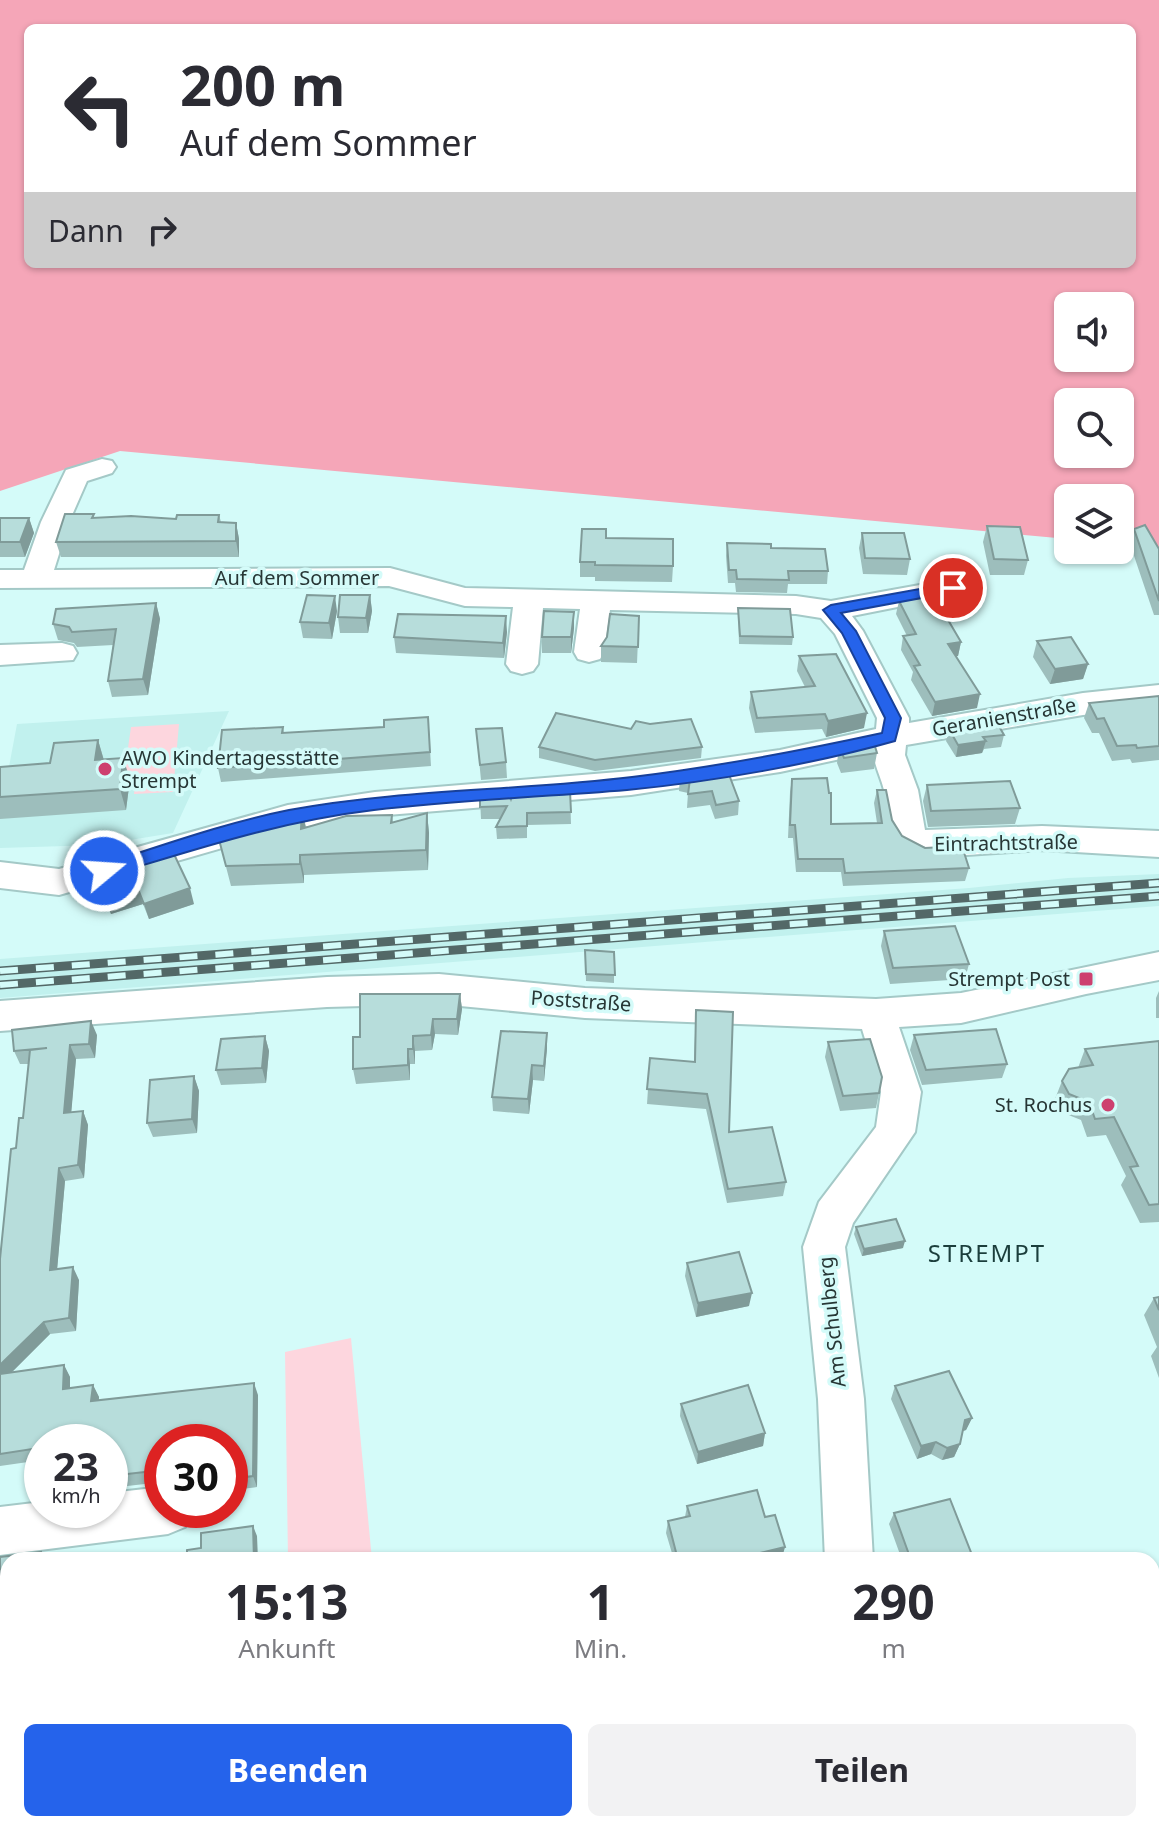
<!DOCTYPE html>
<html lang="de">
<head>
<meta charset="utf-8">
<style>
  :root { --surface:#fff; --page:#f2f2f3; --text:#2b2b33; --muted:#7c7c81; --accent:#2563eb }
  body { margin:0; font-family:"Noto Sans",sans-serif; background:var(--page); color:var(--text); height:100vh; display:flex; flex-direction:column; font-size:30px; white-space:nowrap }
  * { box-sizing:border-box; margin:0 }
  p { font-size:26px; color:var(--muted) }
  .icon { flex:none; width:44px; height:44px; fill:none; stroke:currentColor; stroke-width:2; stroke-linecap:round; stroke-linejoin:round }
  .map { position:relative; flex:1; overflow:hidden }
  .sheet { position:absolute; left:0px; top:1552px; width:1160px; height:280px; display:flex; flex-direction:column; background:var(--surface); border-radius:24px 24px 0 0; box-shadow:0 2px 6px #0004 }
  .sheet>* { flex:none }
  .banner { position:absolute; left:24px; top:24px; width:1112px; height:244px; border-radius:12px; box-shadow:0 2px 6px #0004; background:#fff; color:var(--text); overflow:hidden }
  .controls { position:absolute; left:1054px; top:292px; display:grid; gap:16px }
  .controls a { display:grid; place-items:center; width:80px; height:80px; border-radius:12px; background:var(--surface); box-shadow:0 2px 6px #0004; font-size:40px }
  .speed { position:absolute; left:24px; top:1424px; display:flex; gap:16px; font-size:40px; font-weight:700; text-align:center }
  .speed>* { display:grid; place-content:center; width:104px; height:104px; border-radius:50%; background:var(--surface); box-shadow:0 2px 6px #0004; line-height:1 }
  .speed small { font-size:20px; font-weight:400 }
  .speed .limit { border:12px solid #d22; background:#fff; color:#111 }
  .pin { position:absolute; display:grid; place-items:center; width:68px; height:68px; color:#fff; margin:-34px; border:4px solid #fff; border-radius:50%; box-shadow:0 2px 8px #0007 }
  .me { position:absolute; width:88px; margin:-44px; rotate:72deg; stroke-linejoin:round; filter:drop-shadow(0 0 6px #0008) }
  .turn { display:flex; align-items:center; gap:28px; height:168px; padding:0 24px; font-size:36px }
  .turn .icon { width:104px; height:104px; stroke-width:2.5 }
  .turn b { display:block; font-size:56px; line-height:68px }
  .then { display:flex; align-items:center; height:76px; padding:0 24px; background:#0003; gap:16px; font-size:30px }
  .eta { display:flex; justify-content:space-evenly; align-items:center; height:136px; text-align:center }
  .eta b { font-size:48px; font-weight:700; line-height:56px }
  .action { display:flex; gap:16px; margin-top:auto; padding:16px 24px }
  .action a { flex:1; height:92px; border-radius:12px; background:var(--accent); color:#fff; font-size:32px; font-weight:700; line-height:92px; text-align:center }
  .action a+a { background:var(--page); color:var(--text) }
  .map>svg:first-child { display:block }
</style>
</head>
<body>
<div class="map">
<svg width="1159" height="1832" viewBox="0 0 1159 1832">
  <rect width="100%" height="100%" fill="#d4fbf9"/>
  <path fill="#c1f1ee" d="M229 711 173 833 99 845 0 848V815L17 724Z
    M1159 874V906L0 998V959L969 888 1068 878Z"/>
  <path fill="#fdd6de" d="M179 724 173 792 134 794 136 776H124L131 727Z
    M351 1338 372 1560H288L285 1352Z
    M166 1824H453L454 1832H166Z"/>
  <path fill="#f5a6b8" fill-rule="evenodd" d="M0 0H1159V548L1120 543V498H1068V539L120 451 0 491ZM28 28H1132V264H28ZM1068 306H1120V358H1068ZM1068 402H1120V454H1068Z"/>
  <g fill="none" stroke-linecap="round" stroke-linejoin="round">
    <g stroke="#a4c9c7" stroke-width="4">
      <path id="minor" d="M102 459 112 461 116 467 112 473 87 481 69 522 54 570 390 568 465 588 796 596 831 601 953 579 963 582 968 588 963 594 852 616 863 631 909 718V723L1083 693 1159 685V707L1083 715 906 745 905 755 918 790 925 830 1042 826 1159 831V857L1042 850 923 858C884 846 891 822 884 790 881 777 874 765 873 752L780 772 631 795 375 816 288 829 59 895 0 888V862L59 869 288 805 375 792 631 771 780 750 876 729 877 718 835 634 821 618 796 614 610 610 604 652 600 659 589 662 578 659 574 652 580 609 543 608 538 664 533 671 522 674 511 671 506 664 513 607 465 606 389 586 0 588V570H24L41 522 66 470Z
        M62 643 73 646 77 653 73 660 0 665V645Z
        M1159 952V980L1086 994 961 1023 899 1027 921 1092 915 1132 853 1223 845 1247 864 1399 873 1560H825L818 1399 803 1247 819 1202 876 1127 881 1092 862 1029 585 1018 439 1004 327 1007 0 1031V1001L327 977 439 974 585 988 876 999 961 993Z
        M162 1487V1510H192L185 1527 168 1534 0 1555V1507L42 1502V1510H110V1493Z
        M570 1824H648L645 1832H567Z"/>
    </g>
    <use href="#minor" fill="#fff" fill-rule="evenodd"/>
    <g stroke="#536867" stroke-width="9">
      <path id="rail" d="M0 971 1159 883
        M0 985 1159 896"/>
    </g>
    <use href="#rail" stroke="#d4fbf9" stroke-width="6" stroke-dasharray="18" stroke-linecap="butt"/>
  </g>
  <path fill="#9dbebc" d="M219 515 221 522 236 523 239 539V557H61L56 542 95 518 176 519Z
    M0 518H29L34 533 25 557H0Z
    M987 526 1028 560 1024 575H990L983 542Z
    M1134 529 1159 549V615H1154L1130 544Z
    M862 533 910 559 907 575 863 574 859 548Z
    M606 538 673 566 672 582 595 581V577H580V562Z
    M727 543 771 548 828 571 827 584H788L787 593 736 592 735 583H728L726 556Z
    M370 595 372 611 368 633H340L338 617Z
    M899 601 961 642 958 656H956L977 708 932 716 911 680 913 672 901 650 903 636H907L896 614Z
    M156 603 160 619 148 695 112 697 108 681 113 645 77 647 74 643 58 640 53 624Z
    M738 608 793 637 792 645 739 644Z
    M337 611 332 639 303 638 300 622Z
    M639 616 637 663 601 662V646L607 637Z
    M574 628 571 653H542V637Z
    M507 632 504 658 396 653 394 637Z
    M1037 641 1088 664 1083 679 1050 684 1033 657Z
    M799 656 864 728 826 737 822 729 755 733 749 708 751 692 805 687 797 671Z
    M1159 696V760L1132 763 1130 759 1112 761 1099 733H1092L1084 718 1089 703Z
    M283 727 284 733 429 731 431 766 221 782 218 768Z
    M476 729 506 762 507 778 481 780Z
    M949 729 1004 735 1001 747 984 749 982 753 956 757 946 741Z
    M98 740 104 760 130 779 126 810 0 819V767L50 763Z
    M539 747H702L701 758 595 771 539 758Z
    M839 747 877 753 874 769 841 773 837 763Z
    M728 772 739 801 738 815 715 819 710 805 687 808 688 793 679 791 680 777Z
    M792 779 831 824 877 823 874 803 877 790 892 820 902 836 969 868 965 881 843 886 841 872H796L793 838H788L790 792Z
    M927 785 1020 808 1015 824 928 827 923 801Z
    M570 791 571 824 527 825V838L497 839 496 827 501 819H481L480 798 511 799Z
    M302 810 306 827 392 815 393 822 427 813 429 833 428 870 304 875V883L231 886 217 832Z
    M97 877 194 904 149 919 143 904 111 914Z
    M884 931 969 964 965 979 890 984 881 946Z
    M585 950 614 952V983L586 981Z
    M1159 991V1018H1156V998Z
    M460 994 462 1009 458 1035 435 1034 432 1050 415 1051V1064H410V1080L356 1084 353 1069Z
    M696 1010 729 1132 786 1182 783 1196 727 1203 706 1109 647 1104 650 1058 694 1062Z
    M97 1035 95 1058 76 1059 71 1112 83 1111 88 1125 84 1178 65 1181 57 1269 79 1280 76 1331 50 1334 12 1372 64 1365 70 1377V1388L93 1385 99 1397V1401L258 1395 257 1487 234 1490 230 1482V1442H162V1482L110 1488V1442H42V1460L0 1466V1259L16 1148 23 1118 29 1064H20L14 1051Z
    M914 1035 1007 1064 1002 1078 922 1085 910 1050Z
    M265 1036 269 1051 266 1083 221 1085 216 1070Z
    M1159 1041V1222L1140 1223 1121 1185 1126 1176 1106 1135 1087 1137 1081 1120 1061 1112 1055 1099 1062 1081 1078 1068 1085 1049Z
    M828 1042 879 1093 876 1108 840 1111 825 1057Z
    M547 1048 544 1081 533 1080 529 1114 493 1111 492 1097Z
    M194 1076 199 1091 197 1133 153 1137 147 1123Z
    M856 1227 903 1248 862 1256 854 1234Z
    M687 1263 749 1306 696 1317 685 1276Z
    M1159 1297V1378L1151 1356 1157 1347 1144 1315 1154 1298Z
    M895 1386 972 1418 966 1430 963 1431 960 1444 954 1457 942 1460 931 1454 917 1459 891 1399Z
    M681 1404 765 1433 763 1446 697 1464 680 1416Z
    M687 1506 765 1517 782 1558 774 1560H674L666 1533 668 1521 685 1517Z
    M894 1513 974 1560H902L889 1524Z
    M0 1557 8 1560V1689L0 1690Z
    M8 1727V1820L0 1821V1728Z
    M889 1824H1004L1007 1832H892Z"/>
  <path fill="#809b99" d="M29 518 34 533 25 557 20 542Z
    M236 523 239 539V557L236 541Z
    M370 595 372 611 368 633 366 618Z
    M335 596 337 611 332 639 329 623Z
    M156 603 160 619 148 695 143 679Z
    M574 612V628L571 653V637Z
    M506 616 507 632 504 658 503 643Z
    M961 642 958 656 945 658 948 644Z
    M1088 664 1083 679 1050 684 1055 669Z
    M980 694 977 708 932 716 935 702Z
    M867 713 864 728 826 737 828 721Z
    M98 740 104 761 95 760Z
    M986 741 982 753 956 757 958 745Z
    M123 758 130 779 126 810 120 789Z
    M302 810 306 829H301Z
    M427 813 429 833 428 870 426 850Z
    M300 855 304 875V883L300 864Z
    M190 888 194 904 149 919 144 904Z
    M138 889 143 904 111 914 106 899Z
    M460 994 462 1009 458 1035 457 1019Z
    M433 1019 435 1034 432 1050 431 1035Z
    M91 1021 97 1035 95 1058 89 1044Z
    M547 1033V1048L544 1081V1066Z
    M265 1036 269 1051 266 1083 262 1068Z
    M413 1036 415 1051V1064L413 1049Z
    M70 1045 76 1059 70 1127 64 1113Z
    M408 1049 410 1064V1080L408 1065Z
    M532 1065 533 1080 529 1114 528 1099Z
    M194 1076 199 1091 197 1133 192 1119Z
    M83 1111 88 1125 84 1178 78 1165Z
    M59 1168 65 1181 56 1282 50 1270Z
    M905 1241 903 1248 862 1256 864 1249Z
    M73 1267 79 1280 76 1331 69 1318Z
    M752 1293 749 1306 696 1317 698 1303Z
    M44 1322 50 1334 0 1384V1365Z
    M64 1365 70 1377V1401L63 1389Z
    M254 1383 258 1395 257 1487 253 1476Z
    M93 1385 99 1397 98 1413 91 1401Z
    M972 1418 966 1430 960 1432 965 1420Z
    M765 1433 763 1446 697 1464 698 1452Z
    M936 1442 931 1454 917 1459 921 1446Z
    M960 1444 954 1457 942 1460 947 1448Z
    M253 1526 257 1536 258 1560H254Z
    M785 1547 782 1558 774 1560H731Z"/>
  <path fill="#b7dddb" stroke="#809b99" stroke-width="2" d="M65 514H94L92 518 131 516 176 519 177 515H219L218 522 236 523V541L56 542Z
    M0 518H29L20 542H0Z
    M1145 525 1159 549V601L1134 529Z
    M987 526 1020 527 1028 560 994 559Z
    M582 529H606V538L673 539V566L595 565V562H580Z
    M862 533H904L910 559 865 558Z
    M727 543 771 544V548L825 549 828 571H788L789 580 737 579 736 570H729Z
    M307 595 335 596 329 623 300 622Z
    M340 595H370L366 618 338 617Z
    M934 596 961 642 948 644 980 694 935 702 914 666 920 665 903 636 916 634 899 601Z
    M156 603 143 679 108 681 116 629 72 632 69 627 53 624 56 609Z
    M738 608 790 609 793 637 740 636Z
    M544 611 574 612 571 637H542Z
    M398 614 506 616 503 643 394 637Z
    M610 614 639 616 638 647 601 646 607 637Z
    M1071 637 1088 664 1055 669 1037 641Z
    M836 654 867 713 828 721 825 714 757 718 751 692 815 686 799 656Z
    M1159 696V746L1137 748 1136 745 1117 746 1104 718 1097 719 1089 703Z
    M556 713 631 729 636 721 650 724 691 719 702 747 595 760 539 747Z
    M428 717 430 752 218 768 222 730 283 727 282 733 384 727V720Z
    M996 721 1004 735 983 737 986 741 958 745 949 729Z
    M502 728 506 762 480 765 476 729Z
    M98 740 95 760 123 758 120 789 0 797V767L50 763 54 743Z
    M873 740 877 753 844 758 839 747Z
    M728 772 739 801 716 805 712 791 688 794 690 779 680 777Z
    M827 778 829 793H831V824L882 823 877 790H886L892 820 902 836 925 848 962 846 969 868 845 873 843 859H798L795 825H790L792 779Z
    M1010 781 1020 808 931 811 927 785Z
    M570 791 571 812 527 813V826L496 827 507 806 480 807V798L510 796 511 799 512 796Z
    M302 810 301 829 346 816 392 815 391 823 427 813 426 850 300 855V864L226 866 217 832Z
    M173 852 190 888 144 904 138 889 106 899 97 877Z
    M955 926 969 964 893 968 884 931Z
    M585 950 614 952 615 975 586 974Z
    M360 994H460L457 1019H433L431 1035 413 1036V1049H408V1065L353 1069V1037H360Z
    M696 1010 733 1012 729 1132 772 1127 786 1182 728 1189 707 1094 647 1089 650 1058 695 1062Z
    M91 1021 89 1044 70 1045 64 1113 83 1111 78 1165 59 1168 50 1270 73 1267 69 1318 44 1322 0 1365V1259L11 1149 16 1148 19 1118H23L30 1050 47 1048 14 1051 12 1030Z
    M996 1029 1007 1064 926 1070 914 1035Z
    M501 1031 547 1033 544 1066 532 1065 528 1099 492 1097Z
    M265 1036 262 1068 216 1070 221 1039Z
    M870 1039 882 1077 879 1093 843 1096 828 1042Z
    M1159 1041V1204L1149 1205 1130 1167 1138 1166 1114 1117 1095 1119 1089 1102 1069 1094 1062 1081 1069 1069 1093 1065 1085 1049Z
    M194 1076 192 1119 147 1123 150 1080Z
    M896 1219 905 1241 864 1249 856 1227Z
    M739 1252 752 1293 698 1303 687 1263Z
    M1159 1297V1310L1154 1298Z
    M64 1365 63 1389 93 1385 91 1401 254 1383 253 1476 230 1479V1442H162V1470L110 1476V1442H85L86 1435 39 1442V1448L0 1454V1374Z
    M949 1371 972 1418 965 1420 960 1444 947 1448 936 1442 921 1446 895 1386Z
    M748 1385 765 1433 698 1452 681 1404Z
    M757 1490 765 1517 775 1515 785 1547 731 1560H678L668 1521 690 1516 687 1506Z
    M950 1499 974 1560H911L894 1513Z
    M253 1526 254 1560H187V1550L201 1548V1533Z
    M41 1552V1560H8V1680L0 1681V1557Z
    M8 1727V1812L0 1813V1728Z
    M901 1824H1004L1007 1832H903Z"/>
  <path fill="#2563eb" stroke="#184099" stroke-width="2" d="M953 583 961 588 959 591 841 613 856 631 901 718 895 741C814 764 711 782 627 790 543 797 458 800 374 810 280 821 194 850 104 877L95 871 98 866C161 846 224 823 289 810 402 789 518 791 632 777 716 767 799 751 882 733L885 718 842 633 823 610 831 605Z"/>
  <g fill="#cd406f" stroke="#d4fbf9" stroke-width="3">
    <circle cx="105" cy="769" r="8"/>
    <rect x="1078" y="971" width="16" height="16" rx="4"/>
    <circle cx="1108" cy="1105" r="8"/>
  </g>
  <g text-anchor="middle" stroke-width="7" stroke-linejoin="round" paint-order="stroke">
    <g font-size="20" fill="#273635" stroke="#d4fbf9">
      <text x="297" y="585">Auf dem Sommer</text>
      <text transform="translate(1004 717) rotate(-10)" y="7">Geranienstraße</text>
      <text transform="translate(1006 843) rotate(-1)" y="7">Eintrachtstraße</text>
      <text transform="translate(581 1001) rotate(4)" y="7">Poststraße</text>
      <text transform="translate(832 1322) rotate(-96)" y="7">Am Schulberg</text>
    </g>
    <g font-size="20" fill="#273635" stroke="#d4fbf9" text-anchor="end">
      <text x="121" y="765" text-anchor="start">AWO Kindertagesstätte<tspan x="121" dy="23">Strempt</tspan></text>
      <text x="1070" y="986">Strempt Post</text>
      <text x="1092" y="1112">St. Rochus</text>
    </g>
    <g font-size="24" letter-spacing="2" fill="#1b3e3c" stroke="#d4fbf9">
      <text x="987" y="1262">STREMPT</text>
    </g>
  </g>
</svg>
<div class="controls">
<a><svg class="icon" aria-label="sound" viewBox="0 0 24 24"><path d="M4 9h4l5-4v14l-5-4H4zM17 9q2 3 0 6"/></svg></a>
<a><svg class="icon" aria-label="search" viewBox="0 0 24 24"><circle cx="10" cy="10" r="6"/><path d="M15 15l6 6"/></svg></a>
<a><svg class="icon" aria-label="layers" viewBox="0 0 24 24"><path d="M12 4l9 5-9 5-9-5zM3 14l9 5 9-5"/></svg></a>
</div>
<div class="speed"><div>23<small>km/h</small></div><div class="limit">30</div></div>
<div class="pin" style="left:953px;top:588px;background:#d93025"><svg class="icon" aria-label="arrive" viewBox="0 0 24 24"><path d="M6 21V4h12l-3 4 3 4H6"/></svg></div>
<svg class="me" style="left:104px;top:871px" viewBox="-20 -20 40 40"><circle r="17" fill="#2563eb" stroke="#fff" stroke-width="3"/><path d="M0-11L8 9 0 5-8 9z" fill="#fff"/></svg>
<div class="banner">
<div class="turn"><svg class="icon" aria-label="left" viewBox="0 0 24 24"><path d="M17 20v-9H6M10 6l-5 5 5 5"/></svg><div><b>200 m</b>Auf dem Sommer</div></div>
<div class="then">Dann<svg class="icon" aria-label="right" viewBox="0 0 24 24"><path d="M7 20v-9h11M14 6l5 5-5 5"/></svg></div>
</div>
<section class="sheet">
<div class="eta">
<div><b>15:13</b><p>Ankunft</p></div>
<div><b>1</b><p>Min.</p></div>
<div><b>290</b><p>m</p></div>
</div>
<div class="action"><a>Beenden</a><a>Teilen</a></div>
</section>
</div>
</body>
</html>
